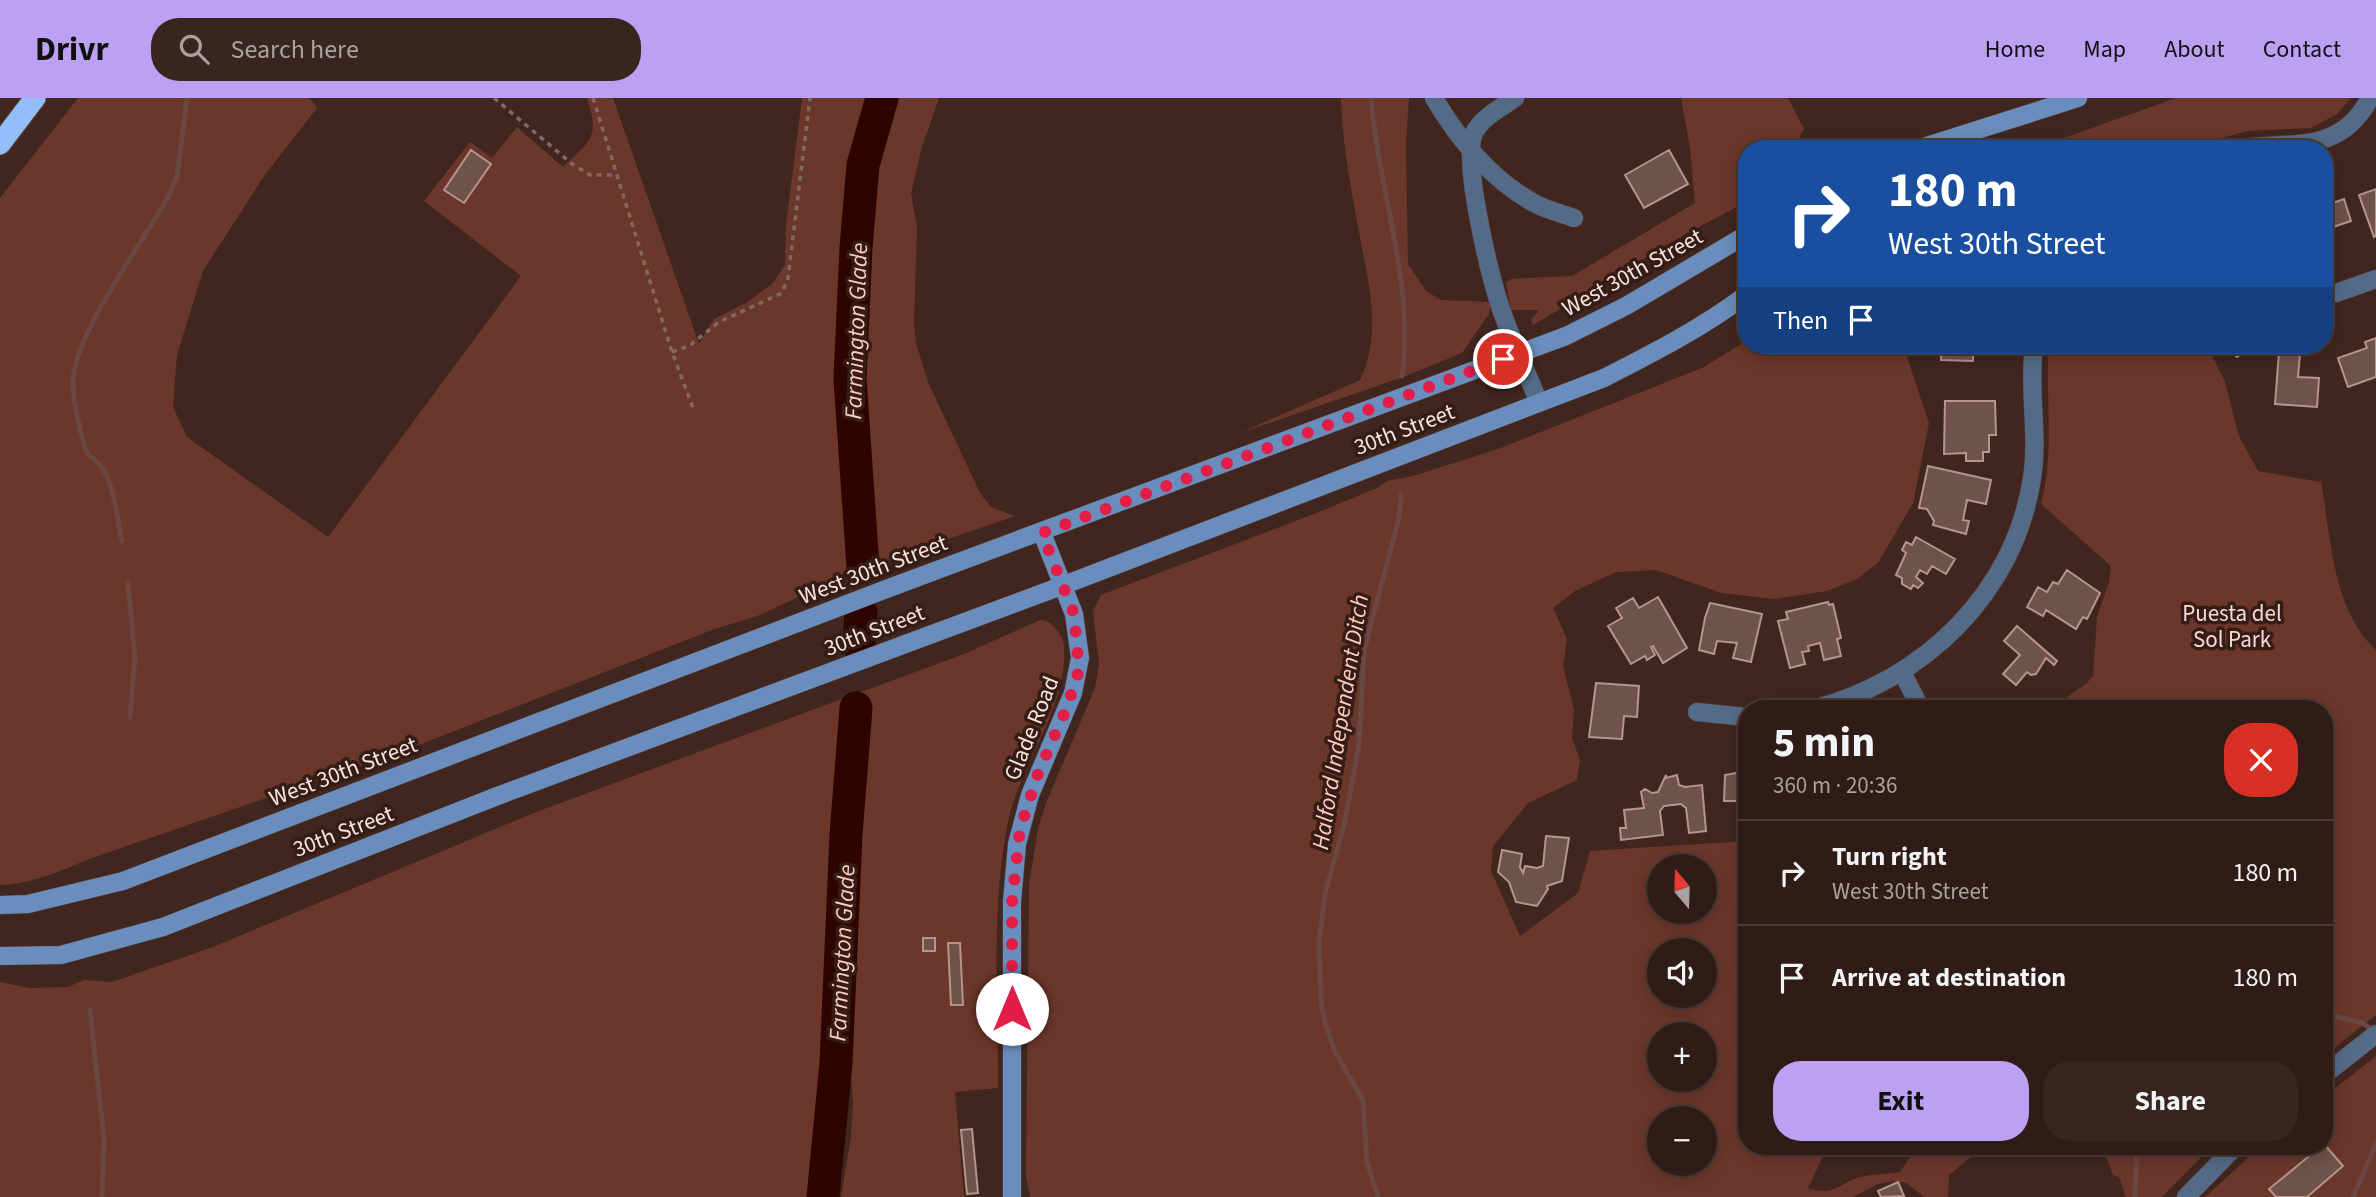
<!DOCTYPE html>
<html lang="en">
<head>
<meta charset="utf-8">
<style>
  :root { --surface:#301c17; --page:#382520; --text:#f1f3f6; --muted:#a8a1a1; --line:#4b3a36; --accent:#bca0f2 }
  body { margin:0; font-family:"Source Sans 3",sans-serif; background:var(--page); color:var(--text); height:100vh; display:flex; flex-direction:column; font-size:26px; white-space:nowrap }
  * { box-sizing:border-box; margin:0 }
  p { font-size:23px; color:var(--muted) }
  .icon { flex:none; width:38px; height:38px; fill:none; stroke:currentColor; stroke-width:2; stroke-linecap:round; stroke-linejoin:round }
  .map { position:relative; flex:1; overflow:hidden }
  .drawer { position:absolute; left:1738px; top:602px; width:595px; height:455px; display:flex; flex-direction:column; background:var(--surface); border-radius:28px; box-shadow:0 4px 18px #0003,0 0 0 2px var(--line) }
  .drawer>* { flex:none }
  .top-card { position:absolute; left:1738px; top:42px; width:595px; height:214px; border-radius:28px; box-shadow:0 4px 18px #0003,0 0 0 2px var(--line); background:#1a4fa0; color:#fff; overflow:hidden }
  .needle { width:46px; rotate:341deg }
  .buttons { position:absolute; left:1647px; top:756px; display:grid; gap:14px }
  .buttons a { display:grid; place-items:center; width:70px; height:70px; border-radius:50%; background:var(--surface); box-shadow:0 4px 18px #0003,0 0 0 2px var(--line); font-size:35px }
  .pin { position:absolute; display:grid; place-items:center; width:60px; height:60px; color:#fff; margin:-30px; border:4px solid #fff; border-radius:50%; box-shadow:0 2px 7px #0007 }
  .me { position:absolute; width:77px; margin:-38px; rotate:0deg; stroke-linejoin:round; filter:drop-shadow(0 0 5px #0008) }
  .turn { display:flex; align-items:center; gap:24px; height:147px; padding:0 35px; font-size:32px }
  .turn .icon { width:91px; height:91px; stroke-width:2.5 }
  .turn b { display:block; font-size:49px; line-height:60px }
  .then { display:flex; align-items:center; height:66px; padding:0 35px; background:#0003; gap:14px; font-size:26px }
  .round { display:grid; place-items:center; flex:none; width:74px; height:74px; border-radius:28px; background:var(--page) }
  .headline { display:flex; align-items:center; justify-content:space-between; height:119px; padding:0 35px }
  h1 { font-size:42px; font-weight:700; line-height:52px }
  .action { display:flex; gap:14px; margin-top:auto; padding:14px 35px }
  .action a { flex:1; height:80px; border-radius:28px; background:var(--accent); color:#111; font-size:28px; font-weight:700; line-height:80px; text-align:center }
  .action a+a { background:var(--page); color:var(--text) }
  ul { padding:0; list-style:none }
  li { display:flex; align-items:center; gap:21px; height:105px; padding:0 35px; border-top:2px solid var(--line) }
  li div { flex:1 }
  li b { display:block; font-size:26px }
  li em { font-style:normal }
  header { display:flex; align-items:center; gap:42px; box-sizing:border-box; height:98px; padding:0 35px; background:var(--accent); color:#111 }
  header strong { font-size:33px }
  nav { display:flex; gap:38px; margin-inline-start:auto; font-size:24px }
  .search { width:490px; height:63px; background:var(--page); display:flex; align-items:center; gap:18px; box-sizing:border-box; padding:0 24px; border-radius:28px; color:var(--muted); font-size:26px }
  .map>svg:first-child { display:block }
</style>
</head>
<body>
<header>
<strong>Drivr</strong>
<div class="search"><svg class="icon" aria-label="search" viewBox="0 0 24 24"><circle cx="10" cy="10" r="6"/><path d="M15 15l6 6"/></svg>Search here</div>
<nav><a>Home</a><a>Map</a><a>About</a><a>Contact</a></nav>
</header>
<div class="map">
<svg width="2376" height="1099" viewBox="0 0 2376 1099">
  <rect width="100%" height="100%" fill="#40261f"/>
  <path fill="#6b372a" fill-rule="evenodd" d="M78 0H309L317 10 264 78 203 173 177 257 173 309 187 339 328 439 521 178 424 103 470 44 492 60 517 29 563 69C591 42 600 40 587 0H613L699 246 714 221 746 205 772 186 785 167 786 126 802 0H874L854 54 843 143 844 301 850 357 853 451 858 471 760 517 712 532 406 652 92 760C62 772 33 786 0 787V100Z
    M890 0H939L922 49 911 95 917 129 914 225 916 245 928 284 980 395 991 409 1015 418 870 468 867 385 857 285 867 164 869 108 883 16Z
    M1341 0H1409L1406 46 1408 166 1426 193 1441 202 1491 204 1489 216 1462 255 1406 278 1240 335 1360 282C1383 234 1368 184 1359 134 1351 90 1342 45 1341 0Z
    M1681 0H1788L1804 31 1793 51H1746V104L1684 137 1533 227 1531 222 1539 212H1511L1506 185 1511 181 1572 178 1695 105 1690 50Z
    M2176 0H2351L2337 16 2311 30 2248 33 2179 51H2162L2161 48 2158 51H2033Z
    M1746 243V247H1903L1929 325 1913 405 1878 465 1857 481 1827 493 1775 501 1721 495 1656 472 1616 474 1575 493 1553 510 1567 541 1563 568 1574 612 1572 640 1580 662 1577 682 1528 705 1493 748 1491 773 1520 838 1578 795 1590 753 1746 743V1048H1828L1808 1090C1834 1099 1838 1086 1860 1079 1872 1076 1887 1076 1900 1074L1917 1048H1968L1971 1059 1949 1077 1948 1099H1924L1907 1085 1894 1083 1878 1086 1853 1099H1030L1026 1077 1029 787 1038 731 1046 705 1095 590 1099 566 1093 513 1101 497 1314 416 1377 390 1387 383 1413 378 1498 351 1704 269ZM1659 768H1704V814H1659ZM1659 852H1704V898H1659ZM1659 936H1704V982H1659ZM1659 1020H1704V1066H1659Z
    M2049 247H2207L2225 284 2239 338 2258 373 2321 384C2331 438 2332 512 2376 552V917L2324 958V611H2066L2068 598 2086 586 2093 578 2097 519 2109 484 2111 468 2041 406C2055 354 2045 300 2049 247Z
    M1040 522C1051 521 1063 537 1064 547 1068 612 1018 667 1007 729 991 814 998 904 998 990L955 994 964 1099H841L851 1039 853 1006 847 906 853 748 862 634V621L856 611 849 620 844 645 834 778 827 1016 818 1099H0V884L29 890 68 889 84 882 112 884 213 849 536 714 964 556Z
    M2376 958V1099H2205L2261 1048H2324V999Z
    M2102 1048H2212L2162 1099H2126L2119 1079 2113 1077Z"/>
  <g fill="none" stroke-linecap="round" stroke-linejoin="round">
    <path stroke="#6a4743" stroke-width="5" d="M1371 0C1378 92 1415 185 1402 278
      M122 443C117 421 115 391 103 371 97 361 87 360 84 347 79 327 73 304 73 284 74 234 145 143 170 95L177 79 187 0
      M128 486 135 559 130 619
      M90 912 104 1041 102 1099
      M2324 915 2362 925 2373 932
      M1378 1099 1367 1064 1363 1002 1335 954 1326 928 1321 904 1319 845 1325 796 1345 723 1359 646 1364 553 1399 420 1401 397
      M2135 1099 2137 1048
      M2353 1099 2376 1046"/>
    <path stroke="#2e0400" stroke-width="33" d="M863 469 850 281 856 150 863 67 882 0
      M859 548 861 514
      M823 1099 836 965 846 737 856 610"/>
  </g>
  <path fill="#6f524a" stroke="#b6958c" stroke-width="2" d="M471 52 491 66 464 105 444 92Z
    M1669 52 1688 86 1644 110 1625 77Z
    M2376 91V138L2374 139 2359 97Z
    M2344 101 2351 123 2324 132V108Z
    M2376 240V279L2348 289 2338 260 2367 250 2365 244Z
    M1941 247H1973V263L1941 262Z
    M2226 247H2253L2237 259Z
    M2279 254 2300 256 2298 279 2319 280 2317 309 2275 306Z
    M1945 303H1995L1996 337H1989V354H1983V363H1966V355L1944 356Z
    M1928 368 1991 382 1986 406 1967 402 1963 422 1969 423 1966 436 1933 427 1934 423 1927 411 1919 410Z
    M1916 439 1955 461 1946 476 1932 468 1927 476 1920 472 1916 479 1923 485 1918 490 1913 487 1911 491 1902 486V480L1896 477 1906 455 1902 452 1906 444 1912 447Z
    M2067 472 2100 495 2087 521 2083 519 2076 531 2046 512 2043 518 2027 509 2038 489 2047 494 2053 484 2058 486Z
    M1658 499 1687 550 1663 565 1653 548 1651 549 1655 557 1647 562 1645 558 1631 566 1608 528 1622 520 1616 510 1633 500 1639 510Z
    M1828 504 1829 507 1833 506 1841 540 1837 541 1841 558 1824 562 1820 545 1808 548 1809 553 1802 554 1805 566 1790 570 1778 523 1788 521 1786 514Z
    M1710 505 1762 516 1751 564 1733 560 1737 545 1717 543 1714 556 1699 552 1705 520Z
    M2017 528 2057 563 2054 567 2046 560 2036 576 2031 577 2027 574 2016 587 2003 576 2020 557 2004 543Z
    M1596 585 1639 588 1637 619 1624 618 1622 641 1589 639Z
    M1736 675H1746V703H1724L1725 677Z
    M1666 677V680L1677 677 1679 687 1685 689 1702 687 1706 733 1689 735 1686 710 1681 706 1664 708 1660 713 1663 737 1621 742 1620 730H1626L1624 712 1644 710 1641 694 1645 691 1652 695 1658 694Z
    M1546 738 1569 740 1562 783 1547 788 1548 791 1537 808 1516 804 1509 784 1498 774 1502 752 1522 756 1520 769 1523 775 1525 768 1537 770 1543 768Z
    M923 840H935V853H923Z
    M948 845H960L963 907H951Z
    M972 1031 978 1095 967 1096 961 1032Z
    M2324 1046 2343 1068 2307 1099H2276L2269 1091Z
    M1898 1084 1904 1098 1881 1099 1878 1093Z"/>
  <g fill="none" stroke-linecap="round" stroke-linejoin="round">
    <g stroke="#5d443e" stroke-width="19">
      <path id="street" d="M1434 0C1458 41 1492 82 1534 105 1546 112 1561 115 1574 120
        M1515 0C1501 10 1482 19 1474 35 1462 63 1489 173 1499 205 1510 239 1526 272 1539 305
        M2236 51C2289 42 2339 59 2370 0
        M2336 195 2376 181
        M1902 574 1921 611
        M1813 611C1923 583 2015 495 2032 380 2039 336 2028 291 2034 247
        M1697 614 1746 619
        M2324 977 2376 936
        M2186 1099 2236 1048"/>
    </g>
    <g stroke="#5d443e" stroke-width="19">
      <path id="secondary" d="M1917 51 2078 0
        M0 807 28 806 123 783 889 490 1566 238 1626 208 1746 137
        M0 858 61 857 163 829 500 697 1064 487 1604 280C1653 255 1702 230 1746 197
        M1012 1099V804L1017 746 1030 697 1073 595 1080 560 1074 516 1042 435"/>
    </g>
    <g stroke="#5d443e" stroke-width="23">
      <path id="highway" d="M0 46 35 0"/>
    </g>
    <path stroke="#816963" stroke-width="3.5" stroke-dasharray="5 5" stroke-linecap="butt" d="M494 0 571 65 590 77H615
      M593 0 672 254 693 310
      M672 254 689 248 719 224 782 195 788 180 810 0"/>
    <use href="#street" stroke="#546b88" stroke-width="18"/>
    <use href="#secondary" stroke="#698dbc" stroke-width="18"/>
    <use href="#highway" stroke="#92bff9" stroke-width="21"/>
  </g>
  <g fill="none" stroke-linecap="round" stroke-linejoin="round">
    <path stroke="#e11d48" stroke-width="12" stroke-dasharray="0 21.6" d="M1012 911V804L1020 731 1038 676 1067 609 1079 572 1074 516 1042 435 1503 261"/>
  </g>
  <g text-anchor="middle" stroke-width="7" stroke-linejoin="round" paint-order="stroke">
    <g font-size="23" fill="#f7e4e0" stroke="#351c15">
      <text transform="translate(1632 174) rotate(-29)" y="8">West 30th Street</text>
      <text transform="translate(1404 331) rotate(-21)" y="8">30th Street</text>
      <text transform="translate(873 471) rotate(-21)" y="8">West 30th Street</text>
      <text transform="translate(874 532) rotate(-21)" y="8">30th Street</text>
      <text transform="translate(1031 630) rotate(-68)" y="8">Glade Road</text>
      <text transform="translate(343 673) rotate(-21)" y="8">West 30th Street</text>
      <text transform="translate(343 733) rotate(-21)" y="8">30th Street</text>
    </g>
    <g font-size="23" fill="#f4dad3" stroke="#351c15">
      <text x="2232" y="523">Puesta del<tspan x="2232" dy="26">Sol Park</tspan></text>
    </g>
    <g font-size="24" font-style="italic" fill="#ffcdbf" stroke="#351c15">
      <text transform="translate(856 233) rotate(-88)" y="8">Farmington Glade</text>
      <text transform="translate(1340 624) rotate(-81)" y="8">Halford Independent Ditch</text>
      <text transform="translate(842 855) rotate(-87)" y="8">Farmington Glade</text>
    </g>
  </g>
</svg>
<div class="buttons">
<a><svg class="needle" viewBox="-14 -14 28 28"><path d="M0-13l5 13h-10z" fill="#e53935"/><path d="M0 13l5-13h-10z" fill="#a8a1a1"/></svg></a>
<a><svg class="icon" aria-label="sound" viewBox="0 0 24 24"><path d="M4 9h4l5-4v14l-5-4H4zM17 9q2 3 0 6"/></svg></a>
<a>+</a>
<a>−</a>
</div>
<div class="pin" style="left:1503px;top:261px;background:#d93025"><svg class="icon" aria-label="arrive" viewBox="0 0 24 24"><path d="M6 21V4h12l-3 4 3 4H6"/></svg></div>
<svg class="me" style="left:1012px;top:911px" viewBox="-20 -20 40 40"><circle r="19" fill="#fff"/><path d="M0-13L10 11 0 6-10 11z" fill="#e11d48"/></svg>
<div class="top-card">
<div class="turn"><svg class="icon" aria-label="right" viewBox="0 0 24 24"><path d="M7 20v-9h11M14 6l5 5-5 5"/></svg><div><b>180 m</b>West 30th Street</div></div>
<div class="then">Then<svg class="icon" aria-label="arrive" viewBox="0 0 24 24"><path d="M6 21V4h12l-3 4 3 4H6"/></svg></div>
</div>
<section class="drawer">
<div class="headline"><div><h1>5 min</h1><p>360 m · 20:36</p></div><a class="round" style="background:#d93025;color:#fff"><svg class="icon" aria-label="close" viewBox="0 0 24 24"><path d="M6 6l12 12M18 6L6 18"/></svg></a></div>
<ul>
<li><svg class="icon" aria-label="right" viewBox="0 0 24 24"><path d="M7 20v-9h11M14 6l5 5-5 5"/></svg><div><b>Turn right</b><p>West 30th Street</p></div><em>180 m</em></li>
<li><svg class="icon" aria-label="arrive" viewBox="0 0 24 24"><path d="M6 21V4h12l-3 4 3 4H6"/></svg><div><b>Arrive at destination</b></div><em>180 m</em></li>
</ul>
<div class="action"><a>Exit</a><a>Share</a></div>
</section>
</div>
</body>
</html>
